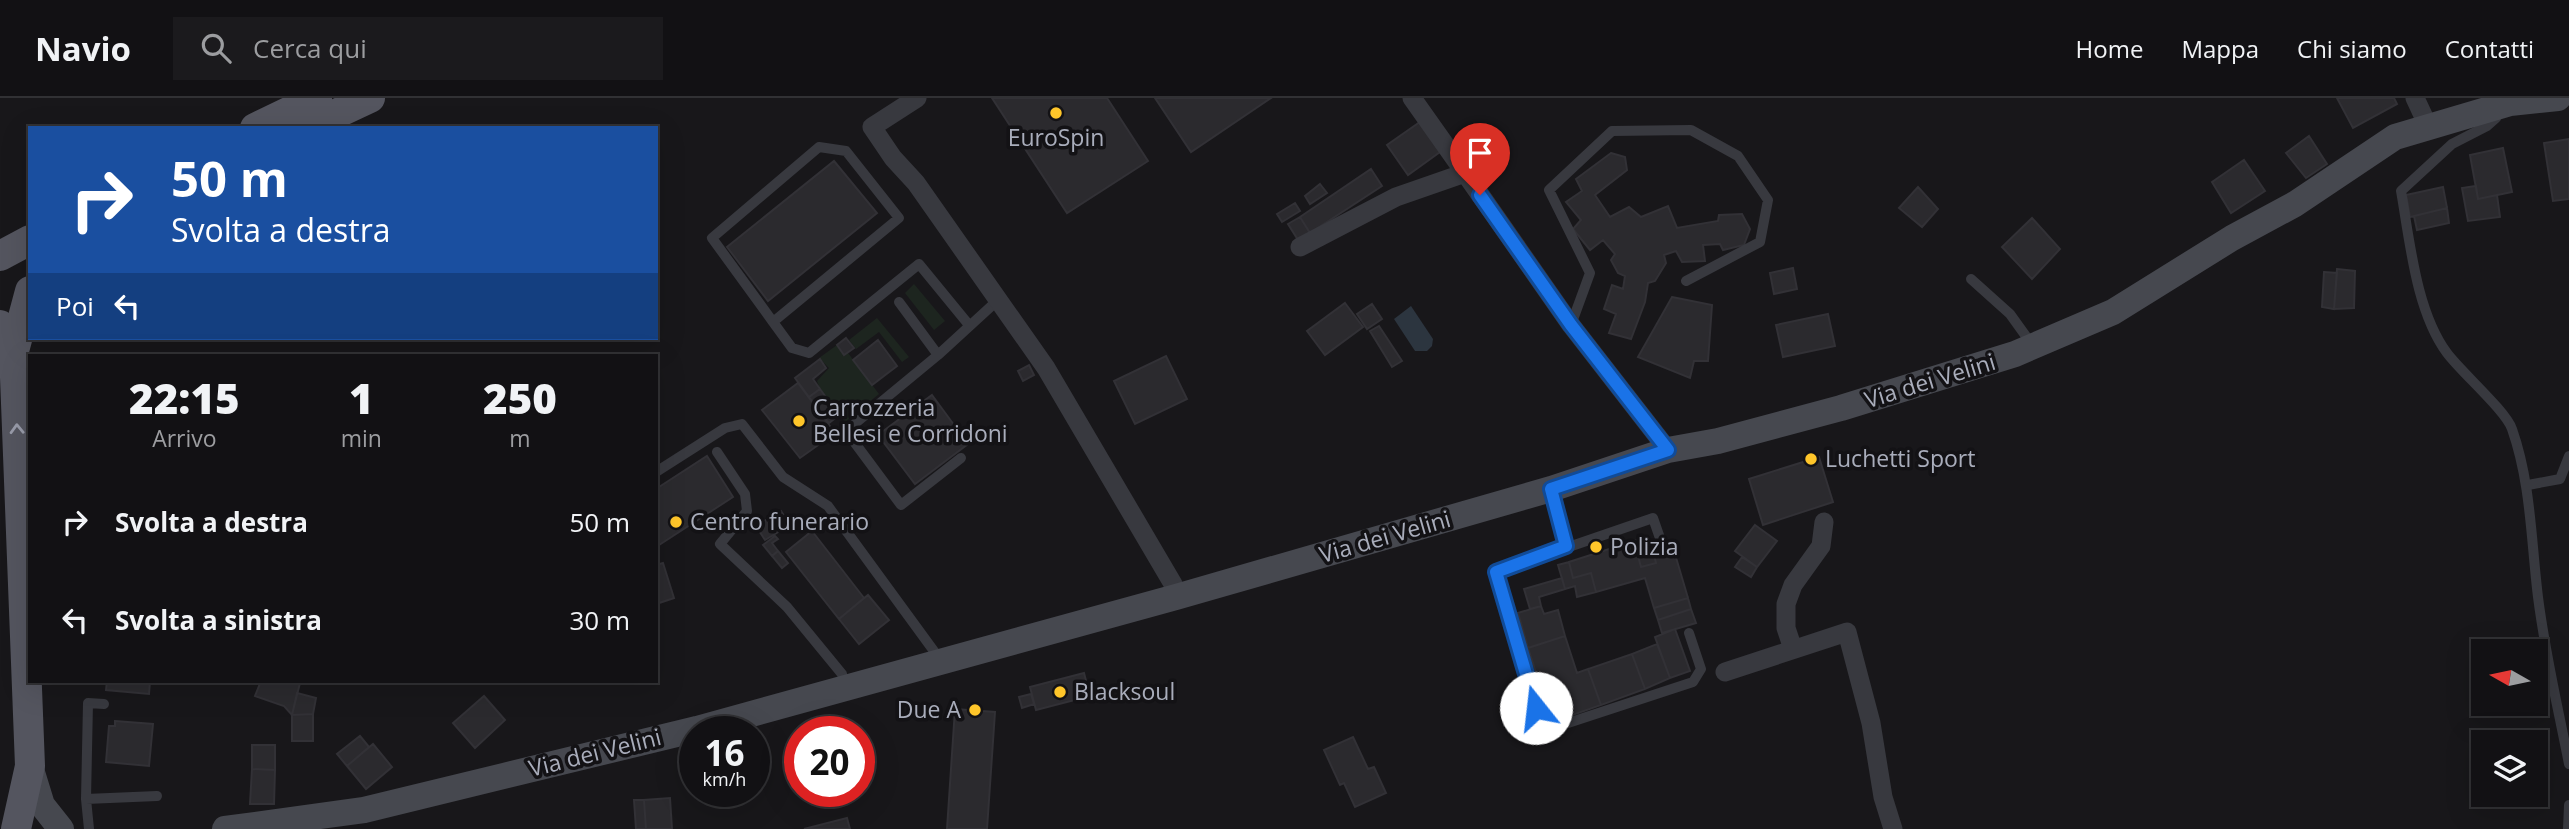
<!DOCTYPE html>
<html lang="it">
<head>
<meta charset="utf-8">
<style>
  :root { --surface:#121114; --page:#1b1a1d; --text:#f1f3f6; --muted:#9c9da0; --line:#313134 }
  body { margin:0; font-family:"Open Sans",sans-serif; background:var(--page); color:var(--text); height:100vh; display:flex; flex-direction:column; font-size:26px; white-space:nowrap }
  * { box-sizing:border-box; margin:0 }
  p { font-size:23px; color:var(--muted) }
  .icon { flex:none; width:38px; height:38px; fill:none; stroke:currentColor; stroke-width:2; stroke-linecap:round; stroke-linejoin:round }
  .map { position:relative; flex:1; overflow:hidden }
  .sheet { position:absolute; left:28px; top:256px; width:630px; height:329px; display:flex; flex-direction:column; background:var(--surface); border-radius:0px; box-shadow:0 7px 28px #0002,0 0 0 2px var(--line) }
  .sheet>* { flex:none }
  .guide { position:absolute; left:28px; top:28px; width:630px; height:214px; border-radius:0px; box-shadow:0 7px 28px #0002,0 0 0 2px var(--line); background:#1a4fa0; color:#fff; overflow:hidden }
  .needle { width:46px; rotate:279deg }
  .controls { position:absolute; left:2471px; top:541px; display:grid; gap:14px }
  .controls a { display:grid; place-items:center; width:77px; height:77px; border-radius:0px; background:var(--surface); box-shadow:0 7px 28px #0002,0 0 0 2px var(--line); font-size:35px }
  .speed { position:absolute; left:679px; top:618px; display:flex; gap:14px; font-size:35px; font-weight:700; text-align:center }
  .speed>* { display:grid; place-content:center; width:91px; height:91px; border-radius:50%; background:var(--surface); box-shadow:0 7px 28px #0002,0 0 0 2px var(--line); line-height:1 }
  .speed small { font-size:18px; font-weight:400 }
  .speed .limit { border:10px solid #d22; background:#fff; color:#111 }
  .pin { position:absolute; display:grid; place-items:center; width:60px; height:60px; color:#fff; margin:-72px -30px; border-radius:50% 50% 50% 0; rotate:-45deg; box-shadow:0 0 7px #0007 }
  .pin .icon { rotate:45deg }
  .me { position:absolute; width:77px; margin:-38px; rotate:344deg; stroke-linejoin:round; filter:drop-shadow(0 0 5px #0008) }
  .turn { display:flex; align-items:center; gap:24px; height:147px; padding:0 28px; font-size:32px }
  .turn .icon { width:91px; height:91px; stroke-width:2.5 }
  .turn b { display:block; font-size:49px; line-height:60px }
  .then { display:flex; align-items:center; height:66px; padding:0 28px; background:#0003; gap:14px; font-size:26px }
  .eta { display:flex; justify-content:space-evenly; align-items:center; height:119px; text-align:center }
  .eta b { font-size:42px; font-weight:800; line-height:49px }
  ul { padding:0; list-style:none }
  li { display:flex; align-items:center; gap:21px; height:98px; padding:0 28px }
  li div { flex:1 }
  li b { display:block; font-size:26px }
  li em { font-style:normal }
  header { display:flex; align-items:center; gap:42px; box-sizing:border-box; height:98px; padding:0 35px; background:var(--surface); border-bottom:2px solid var(--line) }
  header strong { font-size:33px }
  nav { display:flex; gap:38px; margin-inline-start:auto; font-size:24px }
  .search { width:490px; height:63px; background:var(--page); display:flex; align-items:center; gap:18px; box-sizing:border-box; padding:0 24px; border-radius:0px; color:var(--muted); font-size:26px }
  .map>svg:first-child { display:block }
</style>
</head>
<body>
<header>
<strong>Navio</strong>
<div class="search"><svg class="icon" aria-label="search" viewBox="0 0 24 24"><circle cx="10" cy="10" r="6"/><path d="M15 15l6 6"/></svg>Cerca qui</div>
<nav><a>Home</a><a>Mappa</a><a>Chi siamo</a><a>Contatti</a></nav>
</header>
<div class="map">
<svg width="2569" height="731" viewBox="0 0 2569 731">
  <rect width="100%" height="100%" fill="#18171a"/>
  <path fill="#1d251f" d="M914 186 945 223 934 232 905 195Z
    M877 220 909 259 902 264 879 234 856 251 849 242Z
    M837 247 844 258 848 255 879 296 845 324 820 291 817 283 829 270 819 260Z"/>
  <path fill="#2c353f" d="M1411 208 1433 241 1432 248 1427 253H1415L1394 221Z"/>
  <path fill="#2b2a2e" stroke="#323136" stroke-width="2" d="M992 0H1107L1148 63 1067 115Z
    M1155 0H1271L1191 54Z
    M2337 0H2394L2397 6 2353 30Z
    M1420 24 1440 54 1408 77 1387 47Z
    M2309 38 2327 66 2306 80 2286 55Z
    M2569 41V101L2553 103 2544 45Z
    M2503 50 2512 94 2478 101 2470 57Z
    M1611 55 1625 59 1627 72 1595 97 1610 119 1629 109 1641 119 1668 108 1677 130 1718 123 1719 117 1742 116 1750 131 1744 147 1723 152 1720 146 1703 147 1705 163 1682 164 1676 153 1664 157 1666 165 1655 183 1648 185 1645 204 1631 241 1609 235 1616 216 1604 211 1612 187 1623 191 1625 178 1618 175 1611 162 1615 156 1603 142 1590 152 1573 131 1581 122 1566 104 1582 93 1576 81Z
    M2244 62 2265 93 2231 115 2212 84Z
    M834 63 877 115 768 203 727 149Z
    M1371 71 1382 88 1310 135 1300 119Z
    M1320 86 1327 95 1310 106 1305 98Z
    M2476 88 2478 101 2497 97 2500 119 2468 123 2462 90Z
    M1918 89 1938 111 1922 129 1899 110Z
    M2443 89 2447 110 2410 119 2406 97Z
    M1295 105 1300 113 1282 124 1277 116Z
    M2447 110 2449 125 2417 132 2414 118Z
    M1300 119 1310 135 1298 142 1288 126Z
    M2032 120 2060 151 2032 181 2002 149Z
    M1793 170 1797 191 1774 196 1770 175Z
    M2337 171 2355 173 2354 210 2334 211Z
    M2324 174 2337 175 2334 211 2322 209Z
    M1672 199 1712 207 1708 263H1694L1690 280 1638 259Z
    M1345 205 1363 229 1325 257 1307 233Z
    M1372 206 1382 221 1367 231 1357 216Z
    M1828 216 1835 248 1783 259 1776 227Z
    M1379 228 1402 263 1392 269 1370 233Z
    M846 240 854 250 844 257 837 247Z
    M878 242 897 268 872 287 853 262Z
    M1166 258 1187 301 1135 326 1114 283Z
    M820 261 826 270 813 281 820 291 809 299 795 280Z
    M1029 267 1034 277 1023 283 1018 273Z
    M798 285 835 335 800 360 762 312Z
    M820 291 839 317 829 325 809 299Z
    M932 297 968 346 915 386 878 337Z
    M707 358 733 399 656 449V391Z
    M1819 359 1833 404 1763 427 1749 381Z
    M781 413 790 427 765 442 756 428Z
    M1755 427 1777 443 1757 469 1735 453Z
    M812 433 864 500 839 521 786 454Z
    M775 438 778 441 772 445 778 453 772 458 763 447Z
    M1649 439 1656 465 1641 469 1634 443Z
    M1634 443 1641 469 1656 465 1653 452 1672 446 1688 500 1654 510 1645 480 1596 494 1591 475 1573 480 1569 464Z
    M778 453 788 465 782 470 772 458Z
    M1742 459 1757 469 1751 479 1735 469Z
    M1569 464 1573 480 1591 475 1596 494 1577 499 1575 488 1565 491 1558 467Z
    M663 465 674 500 656 506V467Z
    M1562 480 1565 491 1539 499 1541 508 1530 511 1524 491Z
    M868 497 889 522 859 546 839 521Z
    M1688 500 1691 511 1658 522 1654 510Z
    M1541 508 1544 516 1558 512 1565 538 1528 550 1518 515Z
    M1691 511 1696 525 1662 535 1658 522Z
    M1675 531 1690 573 1670 580 1655 539Z
    M1565 538 1577 575 1588 571 1601 607 1564 620 1553 586 1541 590 1528 550Z
    M1657 546 1670 580 1645 591 1632 556Z
    M1632 556 1645 591 1601 607 1588 571Z
    M1084 575 1090 598 1036 612 1030 589Z
    M107 583H150L149 596 106 592Z
    M261 583 300 585 292 617 284 608 255 598Z
    M1553 586 1559 605 1543 610 1538 591Z
    M297 595 316 600 313 616 292 617Z
    M1031 596 1034 606 1022 610 1019 599Z
    M484 598 505 622 475 650 453 625Z
    M955 611 995 614 987 731H947Z
    M313 616V643H292V617Z
    M115 623 153 626 149 668 106 664 109 628H115Z
    M360 638 369 649 347 668 337 656Z
    M1353 639 1368 671 1374 669 1386 695 1355 709 1344 685 1340 687 1324 652Z
    M373 646 392 669 366 691 347 668Z
    M252 647H275V672L252 671Z
    M252 671 275 672 274 706H250Z
    M670 700 672 731H646L644 702Z
    M634 702H644L646 731H636Z
    M847 720 850 731H804Z"/>
  <g fill="none" stroke-linecap="round" stroke-linejoin="round">
    <path stroke="#38393f" stroke-width="10" d="M2494 14 2496 20 2487 28 2452 46 2401 93C2410 144 2416 213 2447 255 2461 274 2506 313 2512 331 2531 385 2531 442 2538 499 2545 555 2558 610 2569 666
      M1971 181 2010 216 2033 248
      M899 204 938 257
      M773 224 712 140 819 49 846 53 899 120 773 224 792 250 809 255 919 166 969 227
      M1571 227 1590 175 1549 92 1612 33 1691 32 1738 58 1768 102 1760 144 1686 183
      M717 354 745 396 747 413 720 446 787 509 842 576 846 590
      M961 360 901 407 846 333 938 257 998 202
      M656 374 725 330 742 326 783 379 828 408 939 560
      M2528 387 2560 381 2569 358
      M1551 391 1566 448
      M1661 443 1653 420 1496 474 1536 610 1568 625 1693 584 1701 571 1689 535
      M86 701 157 698
      M89 731 86 701 88 605 104 606
      M2568 731 2569 707"/>
    <path stroke="#38393f" stroke-width="19" d="M917 0 872 29 893 60 916 85 1046 270 1173 486 1176 499
      M1412 0 1465 75
      M2415 0 2428 28
      M1300 149 1396 99 1465 75 1571 227 1668 352
      M1793 551 1786 530V506L1793 487 1821 448 1824 424
      M1725 574 1847 534 1871 625 1883 699 1893 731"/>
    <path stroke="#46484f" stroke-width="26" d="M30 668 42 707 61 731
      M225 731 364 712 697 631 1176 499 1551 391 1668 352 1718 343 1841 310 2015 256 2113 214 2232 140 2295 106 2395 39 2510 5 2558 0"/>
    <path stroke="#54555f" stroke-width="30" d="M255 30 317 0
      M306 30 370 0
      M0 158 30 142
      M0 227 14 253 30 668 16 731
      M14 253 30 193"/>
  </g>
  <defs><path id="oneway-chevron" d="M-2-3.5L2.5 0L-2 3.5" fill="none" stroke-width="1.6" stroke-linecap="round" stroke-linejoin="round" transform="scale(1.75)"/></defs>
  <use stroke="#989ba9" href="#oneway-chevron" transform="translate(17 331) rotate(-92)"/>
  <g fill="none" stroke-linecap="round" stroke-linejoin="round">
    <g stroke="#114b97" stroke-width="18">
      <path id="route" d="M1480 97 1571 227 1668 352 1551 391 1566 448 1496 474 1536 610"/>
    </g>
    <use href="#route" stroke="#1a73e8" stroke-width="12"/>
  </g>
  <g fill="#ffc62a" stroke="#131215" stroke-width="2.5">
    <circle cx="1056" cy="15" r="7"/>
    <circle cx="799" cy="323" r="7"/>
    <circle cx="1811" cy="361" r="7"/>
    <circle cx="676" cy="424" r="7"/>
    <circle cx="1596" cy="449" r="7"/>
    <circle cx="1060" cy="594" r="7"/>
    <circle cx="975" cy="612" r="7"/>
  </g>
  <g text-anchor="middle" stroke-width="7" stroke-linejoin="round" paint-order="stroke">
    <g font-size="23" fill="#a9adbb" stroke="#131215" text-anchor="start">
      <text x="1056" y="48" text-anchor="middle">EuroSpin</text>
      <text x="813" y="318">Carrozzeria<tspan x="813" dy="26">Bellesi e Corridoni</tspan></text>
      <text x="1825" y="369">Luchetti Sport</text>
      <text x="690" y="432">Centro funerario</text>
      <text x="1610" y="457">Polizia</text>
      <text x="1074" y="602">Blacksoul</text>
      <text x="961" y="620" text-anchor="end">Due A</text>
    </g>
    <g font-size="23" fill="#a9adbb" stroke="#131215">
      <text transform="translate(1930 283) rotate(-17)" y="8">Via dei Velini</text>
      <text transform="translate(1385 439) rotate(-16)" y="8">Via dei Velini</text>
      <text transform="translate(595 655) rotate(-14)" y="8">Via dei Velini</text>
    </g>
  </g>
</svg>
<div class="controls">
<a><svg class="needle" viewBox="-14 -14 28 28"><path d="M0-13l5 13h-10z" fill="#e53935"/><path d="M0 13l5-13h-10z" fill="#9c9da0"/></svg></a>
<a><svg class="icon" aria-label="layers" viewBox="0 0 24 24"><path d="M12 4l9 5-9 5-9-5zM3 14l9 5 9-5"/></svg></a>
</div>
<div class="speed"><div>16<small>km/h</small></div><div class="limit">20</div></div>
<div class="pin" style="left:1480px;top:97px;background:#d93025"><svg class="icon" aria-label="arrive" viewBox="0 0 24 24"><path d="M6 21V4h12l-3 4 3 4H6"/></svg></div>
<svg class="me" style="left:1536px;top:610px" viewBox="-20 -20 40 40"><circle r="19" fill="#fff"/><path d="M0-13L10 11 0 6-10 11z" fill="#1a73e8"/></svg>
<div class="guide">
<div class="turn"><svg class="icon" aria-label="right" viewBox="0 0 24 24"><path d="M7 20v-9h11M14 6l5 5-5 5"/></svg><div><b>50 m</b>Svolta a destra</div></div>
<div class="then">Poi<svg class="icon" aria-label="left" viewBox="0 0 24 24"><path d="M17 20v-9H6M10 6l-5 5 5 5"/></svg></div>
</div>
<section class="sheet">
<div class="eta">
<div><b>22:15</b><p>Arrivo</p></div>
<div><b>1</b><p>min</p></div>
<div><b>250</b><p>m</p></div>
</div>
<ul>
<li><svg class="icon" aria-label="right" viewBox="0 0 24 24"><path d="M7 20v-9h11M14 6l5 5-5 5"/></svg><div><b>Svolta a destra</b></div><em>50 m</em></li>
<li><svg class="icon" aria-label="left" viewBox="0 0 24 24"><path d="M17 20v-9H6M10 6l-5 5 5 5"/></svg><div><b>Svolta a sinistra</b></div><em>30 m</em></li>
</ul>
</section>
</div>
</body>
</html>
